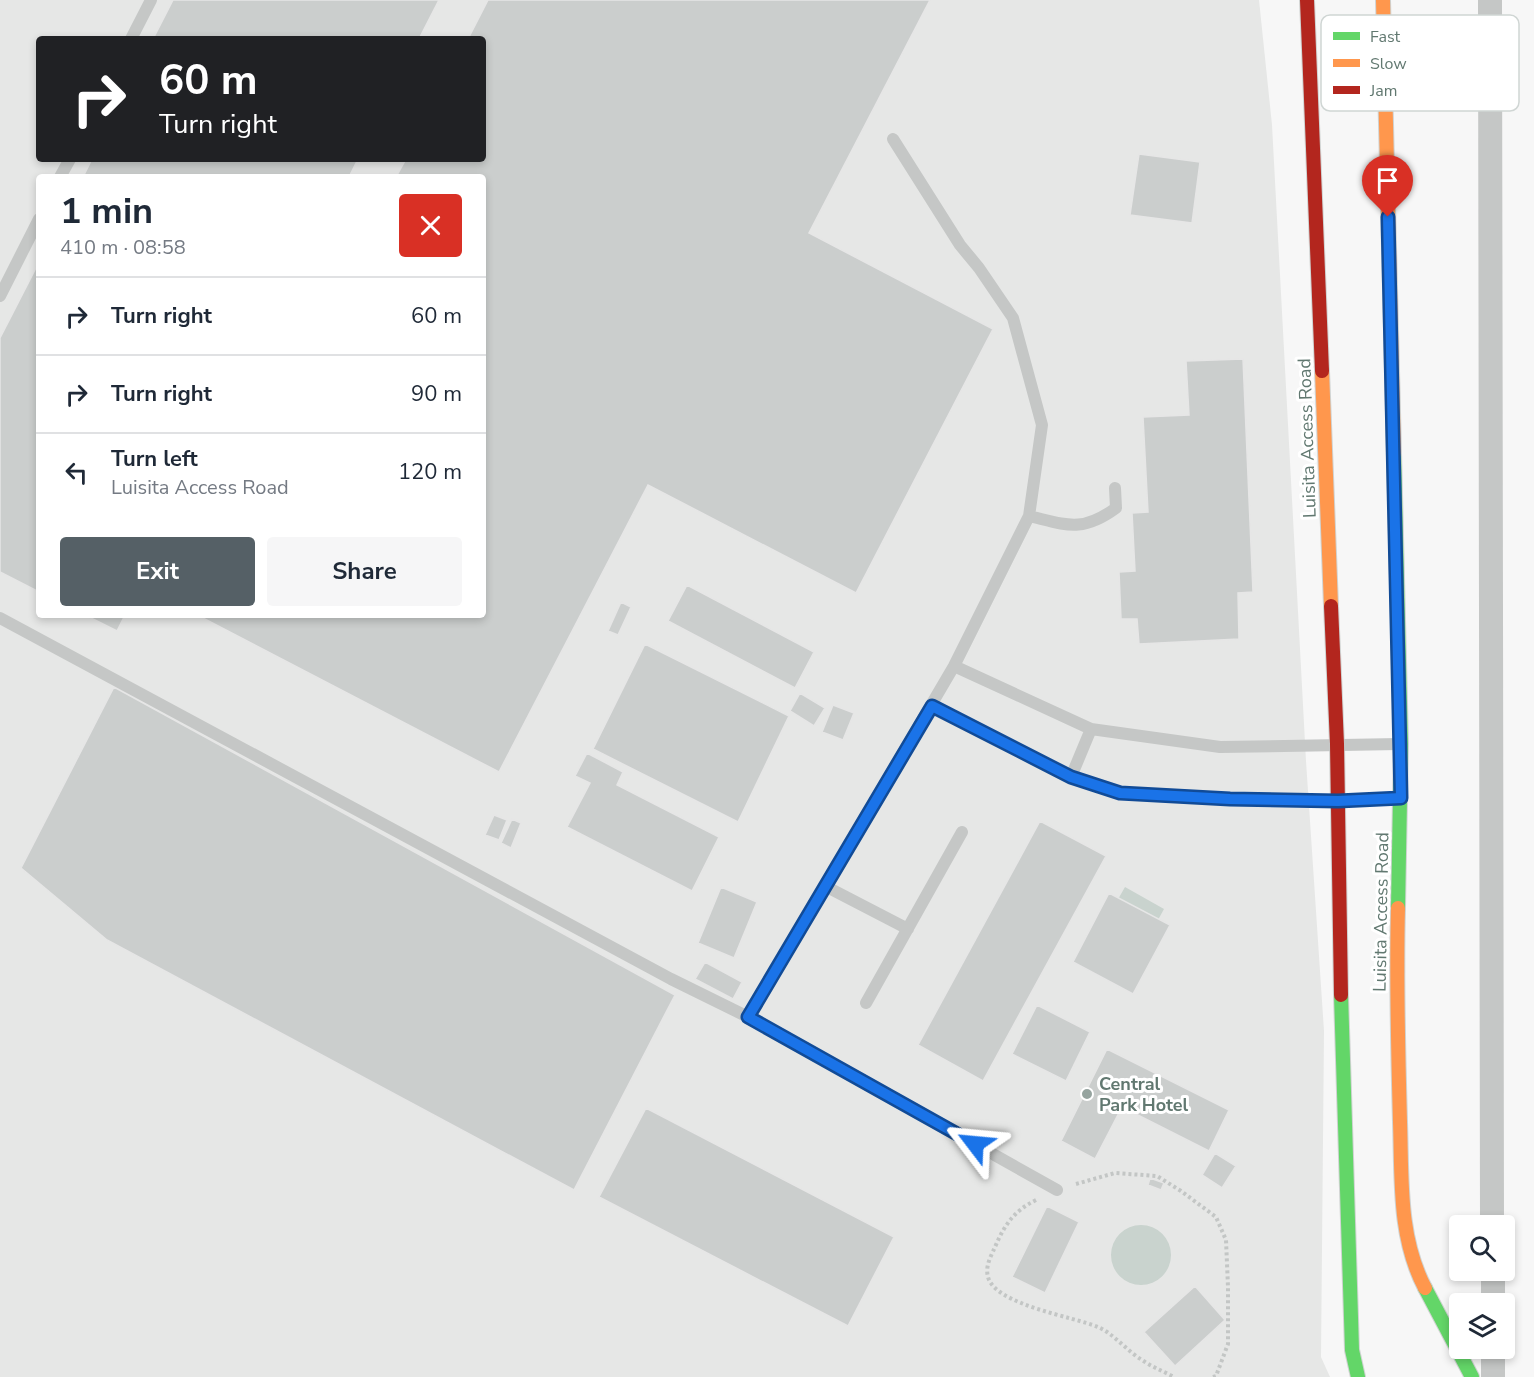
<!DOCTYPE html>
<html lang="en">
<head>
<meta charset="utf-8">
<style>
  :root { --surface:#fff; --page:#f6f6f7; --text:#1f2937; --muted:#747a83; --line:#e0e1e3; --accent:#556066 }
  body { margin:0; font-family:"Nunito Sans",sans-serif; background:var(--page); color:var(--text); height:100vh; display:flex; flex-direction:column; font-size:22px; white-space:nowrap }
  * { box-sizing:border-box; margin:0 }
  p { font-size:20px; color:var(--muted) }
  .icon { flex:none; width:33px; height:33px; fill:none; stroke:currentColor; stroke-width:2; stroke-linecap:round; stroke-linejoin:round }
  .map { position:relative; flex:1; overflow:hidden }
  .drawer { position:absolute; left:36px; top:174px; width:450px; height:444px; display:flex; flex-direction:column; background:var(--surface); border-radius:6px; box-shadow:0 3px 9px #0003 }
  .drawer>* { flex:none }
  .hud { position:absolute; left:36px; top:36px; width:450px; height:126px; border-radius:6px; box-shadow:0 3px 9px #0003; background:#202124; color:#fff; overflow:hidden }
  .controls { position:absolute; left:1449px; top:1215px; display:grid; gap:12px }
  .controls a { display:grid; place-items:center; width:66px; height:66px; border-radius:6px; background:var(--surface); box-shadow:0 3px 9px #0003; font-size:30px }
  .pin { position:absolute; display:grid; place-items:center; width:51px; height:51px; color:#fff; margin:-62px -26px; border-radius:50% 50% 50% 0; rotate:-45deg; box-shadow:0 0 6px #0007 }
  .pin .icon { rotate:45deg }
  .me { position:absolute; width:66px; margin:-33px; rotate:299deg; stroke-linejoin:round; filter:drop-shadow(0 0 4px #0008) }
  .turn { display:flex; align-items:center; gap:21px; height:126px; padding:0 24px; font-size:27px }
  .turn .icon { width:78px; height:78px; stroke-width:2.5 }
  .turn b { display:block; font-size:42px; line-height:51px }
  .round { display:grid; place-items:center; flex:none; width:63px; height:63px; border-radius:6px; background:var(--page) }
  .headline { display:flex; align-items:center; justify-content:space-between; height:102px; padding:0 24px }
  h1 { font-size:36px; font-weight:700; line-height:45px }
  .cta { display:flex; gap:12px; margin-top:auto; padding:12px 24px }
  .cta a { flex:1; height:69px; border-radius:6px; background:var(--accent); color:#fff; font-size:24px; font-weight:700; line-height:69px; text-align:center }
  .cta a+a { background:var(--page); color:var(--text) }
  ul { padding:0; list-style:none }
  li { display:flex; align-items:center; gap:18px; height:78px; padding:0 24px; border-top:2px solid var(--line) }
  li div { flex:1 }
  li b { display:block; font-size:22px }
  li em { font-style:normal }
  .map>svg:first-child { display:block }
</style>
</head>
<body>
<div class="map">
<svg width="1534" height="1377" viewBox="0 0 1534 1377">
  <rect width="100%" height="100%" fill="#f7f7f7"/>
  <path fill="#e6e7e6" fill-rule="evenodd" d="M0 0H1259L1272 125 1306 761 1324 1031 1321 1357 1330 1377H0ZM39 39H483V159H39ZM39 177H483V615H39Z"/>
  <path fill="#c9d3ce" d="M1125 887 1164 909 1131 969 1091 947Z
    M1111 1255a30 30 0 1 1 60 0a30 30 0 1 1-60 0Z"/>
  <path fill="#cbcecd" stroke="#e6e6e6" stroke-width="1.5" d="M173 0H439L419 39H153Z
    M488 0H930L809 233 993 329 856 593 648 485 499 772 197 615H483V177H396L406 159H483V39H468Z
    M1139 154 1200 162 1192 223 1130 215Z
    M92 159H358L349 177H83Z
    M39 262V592L0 572V338Z
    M1243 359 1253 592 1238 593 1239 639 1139 644 1137 619H1121L1119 572 1135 571 1132 513 1148 512 1143 417 1189 415 1186 361Z
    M687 585 814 652 795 688 668 621Z
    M621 602 631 607 618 635 608 631Z
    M85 615H125L117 631Z
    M645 644 789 716 738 822 593 749Z
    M114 687 675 995 574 1190 107 940 21 868Z
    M800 693 825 708 814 726 790 711Z
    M833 705 854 713 843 740 822 732Z
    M587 753 623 772 617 785 719 837 692 891 567 827 590 783 575 776Z
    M494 815 507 820 499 840 485 835Z
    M512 819 521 823 511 848 501 843Z
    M1040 821 1106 856 983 1081 918 1045Z
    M721 887 757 902 734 958 698 943Z
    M1109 893 1170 925 1133 994 1073 962Z
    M705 962 742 982 733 999 695 979Z
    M1037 1005 1090 1032 1066 1081 1012 1054Z
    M1107 1049 1229 1110 1209 1151 1122 1107 1095 1159 1061 1141Z
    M646 1108 894 1237 848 1326 599 1197Z
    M1215 1153 1236 1166 1222 1188 1202 1175Z
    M1150 1178 1164 1183 1161 1190 1148 1185Z
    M1047 1206 1079 1222 1045 1293 1012 1277Z
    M1195 1286 1225 1320 1175 1366 1144 1332Z"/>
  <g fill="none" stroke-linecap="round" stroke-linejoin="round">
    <g stroke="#d0d3d2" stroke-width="16">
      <path id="fast" d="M1394 453 1401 744 1398 908
        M1341 995 1352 1350 1358 1377
        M1425 1288 1472 1377"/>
    </g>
    <g stroke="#d0d3d2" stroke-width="16">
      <path id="slow" d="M1383 0 1394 453
        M1322 371 1331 606
        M1398 908C1396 979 1398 1051 1400 1122 1402 1178 1398 1237 1425 1288"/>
    </g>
    <g stroke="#d0d3d2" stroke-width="16">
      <path id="jam" d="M1307 0 1322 371
        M1331 606 1337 744 1341 995"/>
    </g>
    <path stroke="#c3c6c5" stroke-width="4" stroke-dasharray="3 3" stroke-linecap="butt" d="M1076 1184 1115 1173 1157 1176 1181 1191 1216 1217 1226 1240 1228 1287V1344L1216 1376 1213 1377
      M1036 1200C1014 1211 1005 1224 995 1247 991 1256 985 1266 988 1277 995 1305 1075 1317 1098 1327 1114 1334 1127 1351 1142 1360 1152 1367 1163 1371 1174 1377"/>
    <path stroke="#c5c7c6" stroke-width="12" d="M131 39 151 0
      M893 139 960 245 979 268 1013 318 1042 425 1029 516 954 666 748 1017 1057 1190
      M60 177 70 159
      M0 296 39 219
      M1029 516C1067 525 1082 533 1116 508L1115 488
      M0 618 671 979 748 1017
      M954 666 1091 729 1220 747 1399 744
      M932 706 1071 777 1120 793 1230 799 1338 801 1400 798
      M1071 777 1091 729
      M825 886 908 929
      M866 1003 962 832"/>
    <path stroke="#c5c7c6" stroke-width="24" d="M1490 0 1492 1226
      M1493 1270V1304
      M1493 1348V1377"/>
    <use href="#fast" stroke="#63d668" stroke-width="14"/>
    <use href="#slow" stroke="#ff974d" stroke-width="14"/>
    <use href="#jam" stroke="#b3261e" stroke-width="14"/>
  </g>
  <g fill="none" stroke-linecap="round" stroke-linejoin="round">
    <g stroke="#114b97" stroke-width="15">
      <path id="route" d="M975 1144 748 1017 932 706 1071 777 1120 793 1230 799 1338 801 1401 798 1388 217"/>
    </g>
    <use href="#route" stroke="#1a73e8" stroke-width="10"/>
  </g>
  <circle fill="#96a49f" stroke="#fff" stroke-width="2" cx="1087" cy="1094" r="6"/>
  <g text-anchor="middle" stroke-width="6" stroke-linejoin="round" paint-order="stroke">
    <g font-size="18" fill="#617870" stroke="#fff">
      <text transform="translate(1307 438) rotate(-92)" y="6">Luisita Access Road</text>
      <text transform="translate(1381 912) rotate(-89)" y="6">Luisita Access Road</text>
    </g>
    <g font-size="18" font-weight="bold" fill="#617870" stroke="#fff" text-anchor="start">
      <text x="1099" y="1090">Central<tspan x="1099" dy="21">Park Hotel</tspan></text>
    </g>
  </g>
  <rect x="1321" y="15" width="198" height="96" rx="9" fill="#fff" stroke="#d0d6d4" stroke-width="1.5"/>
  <rect x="1333" y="32" width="27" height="8" fill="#63d668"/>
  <rect x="1333" y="59" width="27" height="8" fill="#ff974d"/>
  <rect x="1333" y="86" width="27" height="8" fill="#b3261e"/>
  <g font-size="16" fill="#617870">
    <text x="1370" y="42">Fast</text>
    <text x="1370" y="69">Slow</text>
    <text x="1370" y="96">Jam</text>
  </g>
</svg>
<div class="controls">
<a><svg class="icon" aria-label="search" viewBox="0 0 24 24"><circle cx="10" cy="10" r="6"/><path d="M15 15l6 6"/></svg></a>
<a><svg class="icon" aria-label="layers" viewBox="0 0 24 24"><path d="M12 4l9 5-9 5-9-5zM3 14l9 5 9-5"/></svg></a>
</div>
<div class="pin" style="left:1388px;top:217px;background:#d93025"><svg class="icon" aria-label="arrive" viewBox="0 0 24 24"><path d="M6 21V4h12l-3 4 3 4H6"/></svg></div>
<svg class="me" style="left:975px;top:1144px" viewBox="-20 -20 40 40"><path d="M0-17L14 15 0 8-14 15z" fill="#1a73e8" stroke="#fff" stroke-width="4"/></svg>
<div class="hud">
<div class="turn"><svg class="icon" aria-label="right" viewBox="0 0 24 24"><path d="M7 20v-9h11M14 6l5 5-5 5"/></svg><div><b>60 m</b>Turn right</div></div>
</div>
<section class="drawer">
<div class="headline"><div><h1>1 min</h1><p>410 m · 08:58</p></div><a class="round" style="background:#d93025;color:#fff"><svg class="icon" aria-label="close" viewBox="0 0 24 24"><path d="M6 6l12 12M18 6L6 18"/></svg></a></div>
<ul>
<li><svg class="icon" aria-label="right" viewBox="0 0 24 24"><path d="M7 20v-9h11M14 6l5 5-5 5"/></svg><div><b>Turn right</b></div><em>60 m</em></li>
<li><svg class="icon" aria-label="right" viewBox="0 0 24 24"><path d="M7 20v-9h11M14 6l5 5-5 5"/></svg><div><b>Turn right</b></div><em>90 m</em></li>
<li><svg class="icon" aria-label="left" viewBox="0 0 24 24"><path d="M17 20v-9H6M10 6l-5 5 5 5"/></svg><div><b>Turn left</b><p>Luisita Access Road</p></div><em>120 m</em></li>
</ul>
<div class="cta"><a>Exit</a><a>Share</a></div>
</section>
</div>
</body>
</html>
